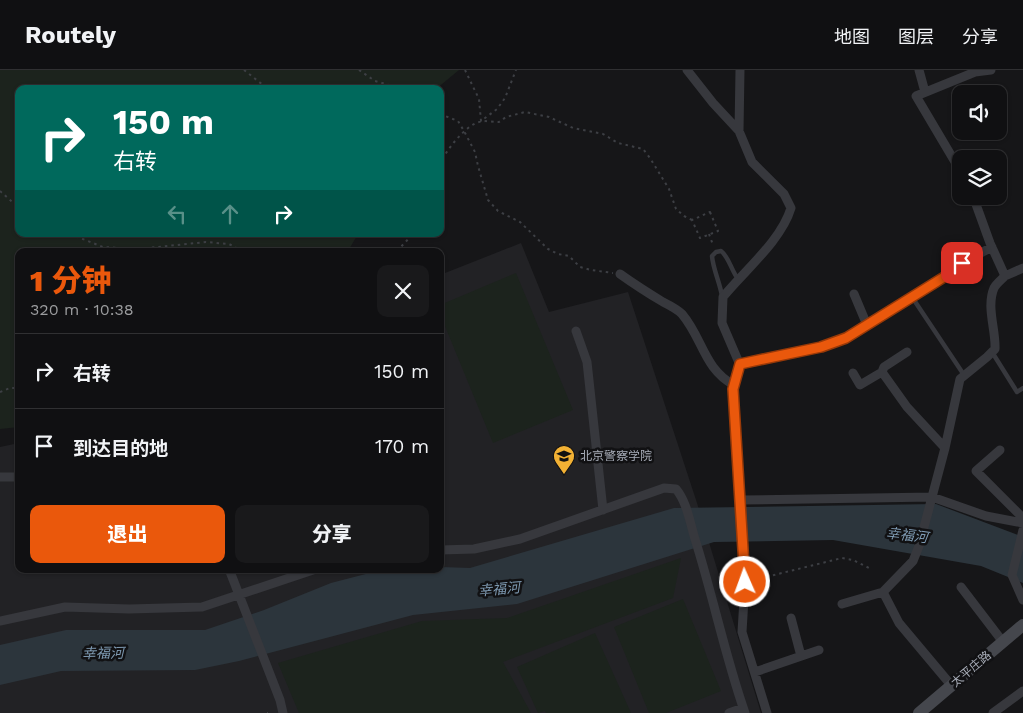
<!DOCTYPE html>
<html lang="zh">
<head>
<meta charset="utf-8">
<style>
  :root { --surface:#101012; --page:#19191b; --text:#f1f3f6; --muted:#9c9d9f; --line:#303032; --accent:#ea580c }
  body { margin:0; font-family:"Work Sans","Noto Sans SC",sans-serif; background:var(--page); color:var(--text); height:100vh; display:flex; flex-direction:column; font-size:19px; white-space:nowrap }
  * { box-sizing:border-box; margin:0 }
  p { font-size:16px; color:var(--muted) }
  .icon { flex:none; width:28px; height:28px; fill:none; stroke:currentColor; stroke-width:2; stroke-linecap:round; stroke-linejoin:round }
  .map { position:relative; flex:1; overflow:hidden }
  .panel { position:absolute; left:15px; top:178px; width:429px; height:325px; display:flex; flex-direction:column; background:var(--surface); border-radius:10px; box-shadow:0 1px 4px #0004,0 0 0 1px var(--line) }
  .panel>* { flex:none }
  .hud { position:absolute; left:15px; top:15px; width:429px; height:152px; border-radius:10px; box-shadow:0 1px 4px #0004,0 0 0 1px var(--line); background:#00695c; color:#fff; overflow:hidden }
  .fabs { position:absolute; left:952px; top:15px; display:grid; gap:10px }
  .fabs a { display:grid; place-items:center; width:55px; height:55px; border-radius:10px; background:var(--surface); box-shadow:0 1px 4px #0004,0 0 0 1px var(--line); font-size:25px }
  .pin { position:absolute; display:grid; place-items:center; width:42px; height:42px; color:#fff; margin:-21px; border-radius:10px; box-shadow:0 2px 8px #0006 }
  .me { position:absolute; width:55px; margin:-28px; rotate:358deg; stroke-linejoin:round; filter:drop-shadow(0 0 4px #0008) }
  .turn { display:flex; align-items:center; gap:18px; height:105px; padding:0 15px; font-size:22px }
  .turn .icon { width:65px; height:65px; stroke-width:2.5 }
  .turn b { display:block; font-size:35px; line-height:42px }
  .lanes { display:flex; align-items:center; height:48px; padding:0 15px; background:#0003; justify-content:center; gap:25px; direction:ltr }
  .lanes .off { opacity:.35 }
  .round { display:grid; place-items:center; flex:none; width:52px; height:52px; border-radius:10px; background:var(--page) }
  .overview { display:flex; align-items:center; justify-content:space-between; height:85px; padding:0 15px }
  h1 { font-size:30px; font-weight:800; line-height:38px; color:var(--accent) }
  .button { display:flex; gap:10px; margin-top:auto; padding:10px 15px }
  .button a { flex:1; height:58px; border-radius:10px; background:var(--accent); color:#fff; font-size:20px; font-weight:800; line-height:58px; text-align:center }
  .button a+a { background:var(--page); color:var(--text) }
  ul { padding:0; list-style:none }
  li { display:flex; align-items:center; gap:15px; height:75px; padding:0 15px; border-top:1px solid var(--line) }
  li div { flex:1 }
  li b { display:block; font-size:19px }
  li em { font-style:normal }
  header { display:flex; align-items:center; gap:30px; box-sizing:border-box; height:70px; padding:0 25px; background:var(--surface); border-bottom:1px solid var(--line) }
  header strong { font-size:24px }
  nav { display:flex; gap:28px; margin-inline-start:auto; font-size:18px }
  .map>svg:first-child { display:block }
</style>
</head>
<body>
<header>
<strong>Routely</strong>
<nav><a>地图</a><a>图层</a><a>分享</a></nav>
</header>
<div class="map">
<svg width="1023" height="643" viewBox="0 0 1023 643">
  <rect width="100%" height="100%" fill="#161618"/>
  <path fill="#222225" d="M521 173 549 242 628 222 697 433 761 643H0V377L19 373V499H440V205Z"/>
  <path fill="#1c231d" d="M0 0H459L436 19H19V164H358L348 181H19V357L0 359Z
    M516 203 573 340 493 373 440 244V235Z
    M681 488 673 528 503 592 531 643H299L278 593 422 551 507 548Z
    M683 529 721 621 666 643H649L614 557Z
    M595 563 631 643H546L545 641 538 643 517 597Z"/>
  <path fill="#2c353c" d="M936 434 1023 467V513L981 496 833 470 714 472 517 534 413 545 239 591 195 600 61 601 0 615V575L66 560H205L264 540 331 513 385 499H440V497L470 498 674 438Z"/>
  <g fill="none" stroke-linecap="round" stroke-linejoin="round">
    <path stroke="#3d3f44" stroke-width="2" stroke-dasharray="2.5 4" stroke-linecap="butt" d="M244 0 268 19
      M359 0 375 11 403 19
      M465 0 479 29 481 51 497 39 505 28 516 0
      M440 44 458 51 464 61 475 82 478 96 488 130 498 141 520 152 548 179 558 184 569 186 580 197 591 200 613 203
      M440 95C444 82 466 55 479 52 486 50 493 52 499 52L506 47 525 42 549 47 573 58 603 64 618 73 643 79 650 88 669 119 676 139 684 146 692 150
      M0 121 19 138
      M710 142 718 161 700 168 692 150Z
      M70 164 103 177 138 179 206 172 229 174 242 181
      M709 164 713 175
      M397 181 413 164
      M0 322 10 318H19
      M754 510 842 488 853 490 871 499
      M267 643H268"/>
    <path stroke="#37383d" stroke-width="4.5" d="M722 226C720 213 713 199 712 186L716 182 721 181C729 187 731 200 738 209
      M912 227 964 305
      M992 282 1017 322 1023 318"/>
    <path stroke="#37383d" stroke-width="9" d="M687 0 713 33 739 61 752 92 784 124 791 138C781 171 744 201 723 227L722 253 740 295 733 319 745 512 742 562 767 643
      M919 0 925 22
      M739 61 740 0
      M961 102 916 26 975 2 991 0
      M620 204C634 214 648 223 663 232 669 235 677 239 682 244 703 269 704 299 734 315
      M1005 206 1023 198
      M854 224 867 255
      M576 261 587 292 603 440
      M740 295 821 277 847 268 949 204 962 193 992 177
      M882 302 884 297 907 282
      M945 378 960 309 987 287 995 279C996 260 986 237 994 218 996 214 1001 210 1005 206L990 173 973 126
      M1000 380 976 401 1023 448
      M0 407H19
      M741 430 932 427 986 446 1023 453
      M1023 460 1012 505 1023 530
      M440 480 474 479 520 469 664 418 676 419C687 432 690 453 695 469 713 526 725 586 745 643
      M229 499 280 630 283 643
      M961 517 1003 572
      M883 522 899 553 951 615
      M842 534 883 522 913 491 919 476 945 378 907 337 882 302 860 315 853 303
      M791 548 801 586
      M0 551 65 537 129 539 202 537 316 499
      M755 602 819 580
      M729 643 743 638
      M993 643 1023 621"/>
    <path stroke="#45474d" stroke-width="12" d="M919 643 1023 555"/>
  </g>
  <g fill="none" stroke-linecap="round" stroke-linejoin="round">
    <g stroke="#983908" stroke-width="12">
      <path id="route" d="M745 512 733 319 740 294 821 277 846 268 949 204 962 193"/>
    </g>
    <use href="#route" stroke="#ea580c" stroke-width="9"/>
  </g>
  <defs>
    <g id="university-pin" transform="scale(1.125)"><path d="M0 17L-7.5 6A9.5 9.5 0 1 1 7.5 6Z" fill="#f2b134" stroke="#111113"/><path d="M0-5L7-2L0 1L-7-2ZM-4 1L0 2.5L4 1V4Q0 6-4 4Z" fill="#111"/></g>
  </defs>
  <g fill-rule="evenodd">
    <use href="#university-pin" x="564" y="386"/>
  </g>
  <g text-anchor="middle" stroke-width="5" stroke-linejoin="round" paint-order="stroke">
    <g font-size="12" fill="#a8adb8" stroke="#111113" text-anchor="start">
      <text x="580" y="390">北京警察学院</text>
    </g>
    <g font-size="12" fill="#a8adb8" stroke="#111113">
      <text transform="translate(971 599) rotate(-40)" y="4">太平庄路</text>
    </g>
    <g font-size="14" font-style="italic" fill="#7f9bb3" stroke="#111113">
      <text transform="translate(907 465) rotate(7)" y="5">幸福河</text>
      <text transform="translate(499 519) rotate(-5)" y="5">幸福河</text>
      <text transform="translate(103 583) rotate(-1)" y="5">幸福河</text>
    </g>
  </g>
</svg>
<div class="fabs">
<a><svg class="icon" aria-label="sound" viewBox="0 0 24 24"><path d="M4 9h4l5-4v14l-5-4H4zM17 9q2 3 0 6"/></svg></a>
<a><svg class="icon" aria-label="layers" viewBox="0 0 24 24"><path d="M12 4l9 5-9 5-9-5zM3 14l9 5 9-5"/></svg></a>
</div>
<div class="pin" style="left:962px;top:193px;background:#d93025"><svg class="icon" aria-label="arrive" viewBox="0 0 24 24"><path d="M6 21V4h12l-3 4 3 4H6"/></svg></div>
<svg class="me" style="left:745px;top:512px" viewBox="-20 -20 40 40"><circle r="17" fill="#ea580c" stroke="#fff" stroke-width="3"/><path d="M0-11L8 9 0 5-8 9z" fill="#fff"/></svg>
<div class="hud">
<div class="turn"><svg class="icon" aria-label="right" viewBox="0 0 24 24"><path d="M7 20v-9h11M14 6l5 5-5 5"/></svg><div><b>150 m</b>右转</div></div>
<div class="lanes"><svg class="icon off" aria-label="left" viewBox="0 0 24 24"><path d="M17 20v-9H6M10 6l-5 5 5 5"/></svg><svg class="icon off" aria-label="ahead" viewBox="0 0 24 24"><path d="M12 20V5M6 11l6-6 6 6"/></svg><svg class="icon" aria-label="right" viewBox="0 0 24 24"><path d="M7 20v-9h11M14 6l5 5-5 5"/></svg></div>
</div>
<section class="panel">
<div class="overview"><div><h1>1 分钟</h1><p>320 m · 10:38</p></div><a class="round"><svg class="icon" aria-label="close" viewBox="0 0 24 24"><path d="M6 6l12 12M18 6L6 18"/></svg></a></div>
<ul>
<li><svg class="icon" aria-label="right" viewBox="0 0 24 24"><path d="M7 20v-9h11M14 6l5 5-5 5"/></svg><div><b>右转</b></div><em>150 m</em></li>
<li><svg class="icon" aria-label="arrive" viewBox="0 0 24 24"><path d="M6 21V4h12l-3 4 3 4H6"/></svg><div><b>到达目的地</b></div><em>170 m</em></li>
</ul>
<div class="button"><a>退出</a><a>分享</a></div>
</section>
</div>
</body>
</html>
